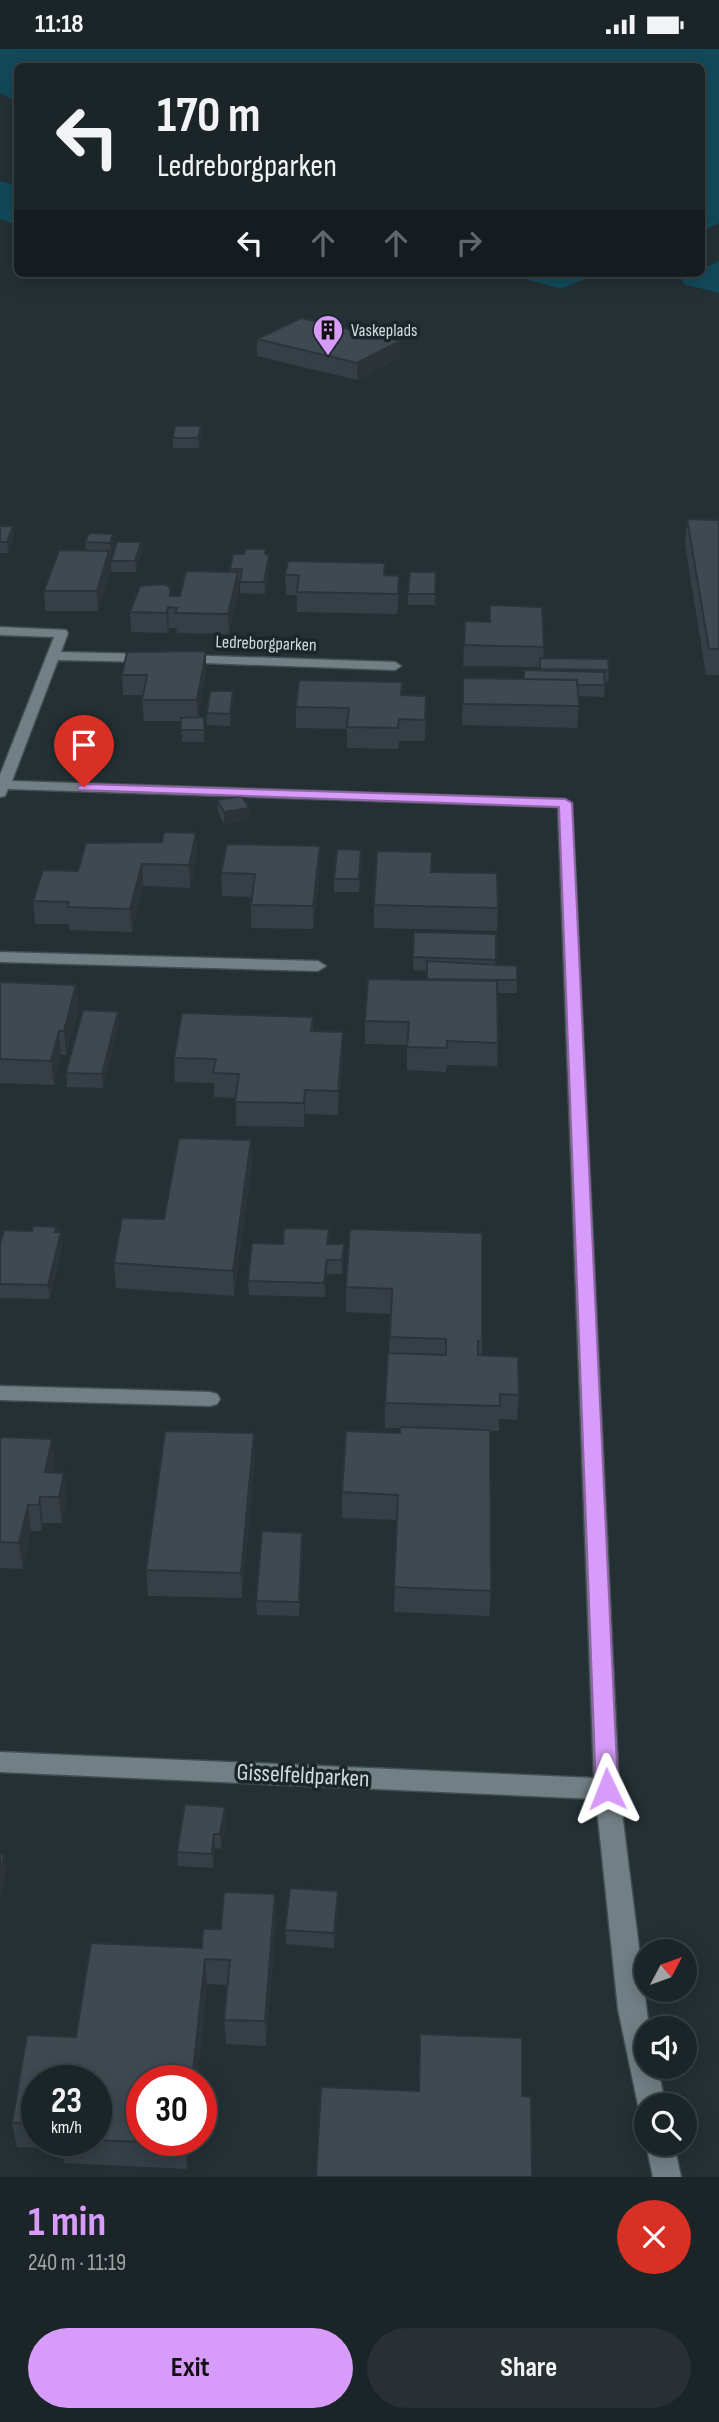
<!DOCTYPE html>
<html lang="en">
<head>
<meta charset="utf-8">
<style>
  :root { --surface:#1b2427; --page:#283033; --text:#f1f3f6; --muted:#a0a4a7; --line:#394144; --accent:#d79bf9 }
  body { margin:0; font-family:"Sofia Sans Condensed",sans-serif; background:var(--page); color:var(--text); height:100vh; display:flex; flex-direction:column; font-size:26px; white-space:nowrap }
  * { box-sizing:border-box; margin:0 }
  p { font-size:23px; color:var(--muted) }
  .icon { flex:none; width:38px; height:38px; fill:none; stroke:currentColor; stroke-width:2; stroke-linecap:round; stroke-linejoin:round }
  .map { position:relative; height:2128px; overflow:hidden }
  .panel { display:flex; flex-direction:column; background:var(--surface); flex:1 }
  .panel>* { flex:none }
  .guide { position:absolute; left:14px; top:14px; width:691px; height:214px; border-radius:10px; box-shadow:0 4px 18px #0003,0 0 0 2px var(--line); background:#1b2427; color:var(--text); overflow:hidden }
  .needle { width:46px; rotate:49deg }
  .fabs { position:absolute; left:634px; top:1890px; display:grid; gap:14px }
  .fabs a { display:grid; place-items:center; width:63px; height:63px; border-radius:50%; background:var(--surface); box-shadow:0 4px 18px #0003,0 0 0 2px var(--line); font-size:35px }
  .speed { position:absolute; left:21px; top:2016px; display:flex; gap:14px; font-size:35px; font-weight:700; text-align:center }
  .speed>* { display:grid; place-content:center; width:91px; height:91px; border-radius:50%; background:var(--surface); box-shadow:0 4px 18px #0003,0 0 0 2px var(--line); line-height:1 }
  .speed small { font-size:18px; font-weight:400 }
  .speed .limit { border:10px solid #d22; background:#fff; color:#111 }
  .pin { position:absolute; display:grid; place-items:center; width:60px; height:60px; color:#fff; margin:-72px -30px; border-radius:50% 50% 50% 0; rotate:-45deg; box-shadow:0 0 7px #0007 }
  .pin .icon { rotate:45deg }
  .me { position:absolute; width:77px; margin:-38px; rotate:358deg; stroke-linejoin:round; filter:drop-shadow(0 0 5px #0008) }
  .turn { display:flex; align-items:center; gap:24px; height:147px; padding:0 28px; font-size:32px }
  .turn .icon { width:91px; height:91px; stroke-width:2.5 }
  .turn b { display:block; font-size:49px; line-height:60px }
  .lanes { display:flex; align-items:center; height:66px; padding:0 28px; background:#0003; justify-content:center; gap:35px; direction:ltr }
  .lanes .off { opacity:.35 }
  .round { display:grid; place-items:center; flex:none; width:74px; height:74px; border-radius:37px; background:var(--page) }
  .summary { display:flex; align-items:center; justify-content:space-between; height:119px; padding:0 28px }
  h1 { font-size:42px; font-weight:700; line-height:52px; color:var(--accent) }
  .button { display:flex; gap:14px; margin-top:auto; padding:14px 28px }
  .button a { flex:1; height:80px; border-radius:42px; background:var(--accent); color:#111; font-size:28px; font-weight:700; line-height:80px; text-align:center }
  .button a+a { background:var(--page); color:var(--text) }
  .status { display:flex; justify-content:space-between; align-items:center; height:49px; padding:0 35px; background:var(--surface); direction:ltr }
  .status svg { height:19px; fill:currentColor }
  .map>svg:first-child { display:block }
</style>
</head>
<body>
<div class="status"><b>11:18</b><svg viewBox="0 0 49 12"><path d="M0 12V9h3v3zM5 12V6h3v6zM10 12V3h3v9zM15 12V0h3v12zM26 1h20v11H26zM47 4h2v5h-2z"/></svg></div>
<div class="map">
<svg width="719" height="2128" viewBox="0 0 719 2128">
  <rect width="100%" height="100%" fill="#243034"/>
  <path fill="#124a5a" d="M0 0H719V174L702 182V18H18L17 53 0 44Z
    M0 132 17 137V176L0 170Z
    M719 212V244L684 235 681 228 702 224V220Z
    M504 224H600L561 240Z"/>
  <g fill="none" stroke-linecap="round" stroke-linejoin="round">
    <g stroke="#434e52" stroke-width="3">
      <path id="minor" d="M0 578 66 581 68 584 61 603 147 605 153 609 147 613 58 611 12 732 565 750 572 754 619 1740 649 1979H646V2018H657L666 2056H646V2067L638 2056 618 1960 596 1750 0 1723V1703L594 1729 558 758 8 740 5 747 0 748V726L54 588 0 586Z
        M182 606 395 613 401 617 395 621 177 613 176 610Z
        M0 903 318 912 326 917 318 922 0 913Z
        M0 1337 210 1343 217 1345 220 1350 217 1355 210 1357 0 1351Z
        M646 2095H674L681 2128H653Z"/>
    </g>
    <use href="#minor" fill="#718085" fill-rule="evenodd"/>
  </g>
  <path fill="#363f46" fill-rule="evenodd" d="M257 290 400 309 357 331 257 307Z
    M201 387 199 399H173V389Z
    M687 470 719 471V626H706L685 495Z
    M0 477 14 487 8 504H0Z
    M89 484 114 496 111 505H110L111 521 98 562H45L44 542 86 501 85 493Z
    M141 493 142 504 136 523H111V512Z
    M266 500V505L270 516 265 545 240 544V531H238L239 542 229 585 177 584 176 579H169L168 584 131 583 130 563 171 547H180L230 522V520L244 505Z
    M436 523 435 556H408V545Z
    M285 526H385L399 547 397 565 297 563V546H286Z
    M464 596 544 598 543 609 609 621 608 633H605L604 648 578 647 579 657 577 679 462 676 463 629 523 630 524 621H539V618L463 617Z
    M206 622 198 669 204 668V693H182L181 672H144L142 651 143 646H123L122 626Z
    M402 633 401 646 426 647 425 692H399L398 700 347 699V680L296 679V658Z
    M233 654 230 677 207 676V664Z
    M217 751 249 759V771L224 775 218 763Z
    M197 806 190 839 143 837 132 883 69 881V875H35L33 852 78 822Z
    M361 813 359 843H334V830Z
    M320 819 313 880 251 879V856L252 848 222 847 221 824Z
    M374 856 498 859 497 882 374 879Z
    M414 883 496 885 495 916 517 931V944H497L498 994 497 1017 447 1016 446 1023 407 1021V996L365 995V972L427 931V922L413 921Z
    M0 933 76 936 79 959 66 1006H61L54 1036 0 1034Z
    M118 963 119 976 103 1039 67 1038 66 1024Z
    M313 968V982L343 983V1007L338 1066 305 1065 304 1078 236 1077V1049L214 1048V1034L175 1033 174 1009Z
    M251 1091 252 1115 234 1247 116 1239 114 1214 164 1170Z
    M56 1178 57 1183H61L62 1197 50 1250 0 1249V1195L32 1182Z
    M350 1180 482 1292V1307L519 1346 517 1371 499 1370V1382H490L491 1542 489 1567 394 1563 397 1471 342 1469V1443L400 1384V1379H385V1354L389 1304 391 1265 346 1263V1238Z
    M329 1195 344 1209 342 1225H327L325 1248 249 1246 248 1232Z
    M0 1388 55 1415 53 1424 67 1449 62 1474H43L42 1482H31L23 1520 0 1519Z
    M255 1410 242 1549 148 1547 146 1521Z
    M303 1498 299 1567 257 1566 256 1552Z
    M225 1758 226 1772 221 1800 215 1799 213 1819 178 1817 177 1803Z
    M338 1842V1856L334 1899 286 1895 285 1881Z
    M224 1843 275 1845 276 1870 266 1997 226 1995 224 1971 227 1936 207 1935 197 2032H142V2091H190L187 2120 64 2114 61 2100 17 2098 12 2074 27 1986 76 1988 91 1894 202 1899 203 1880H221ZM37 2032H96V2091H37Z"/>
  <path fill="#2c3339" d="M400 292V309L357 331V314Z
    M201 377V387L199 399 198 389Z
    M13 477 14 487 8 504 7 493Z
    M113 485 114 496 111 505 110 494Z
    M141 493 142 504 136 523 135 512Z
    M109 502 111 521 98 562 97 542Z
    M269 506 270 516 265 545 264 533Z
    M238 523 239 542 229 585 228 565Z
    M168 558 169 579 168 584 166 564Z
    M206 602V622L198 672 197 651Z
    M233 642V654L230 677V665Z
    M249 759V771L224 775V763Z
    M196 784 197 806 190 839 189 816Z
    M320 797V819L313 880V857Z
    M142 815 143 837 132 883 130 860Z
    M76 936 79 959 66 1006 64 982Z
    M118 963 119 976 103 1039 102 1025Z
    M59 982 61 1006 54 1036 51 1012Z
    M343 983V1007L338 1066V1042Z
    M305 1041V1065L304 1078V1054Z
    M251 1091 252 1115 234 1247 233 1222Z
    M61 1183 62 1197 50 1250 48 1236Z
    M344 1195V1209L342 1225V1211Z
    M327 1211V1225L325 1248 324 1234Z
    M254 1384 255 1410 242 1549 241 1524Z
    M52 1390 55 1415 48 1449 45 1423Z
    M64 1424 67 1449 62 1474 59 1448Z
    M40 1448 43 1474 42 1482 39 1456Z
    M28 1456 31 1482 23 1520 19 1494Z
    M302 1484 303 1498 299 1567V1553Z
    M225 1758 226 1772 221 1800 220 1785Z
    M214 1785 215 1799 213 1819 212 1805Z
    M4 1805 7 1819 0 1853V1826Z
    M338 1842V1856L334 1899V1884Z
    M275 1845 276 1870 266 1997 265 1972Z
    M205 1910 207 1935 197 2032H192Z
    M185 2091H190L187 2120 185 2095Z"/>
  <path fill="#3f4951" stroke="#2c3339" stroke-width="2" d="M301 269 400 292 357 314 257 290Z
    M175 377H201L198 389H173Z
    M687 470 719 471V600H709Z
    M0 477H13L7 493H0Z
    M89 484 113 485 110 494 85 493Z
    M117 493H141L135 512H111Z
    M245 500H266L265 505 269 506 264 533H240L242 520H230L233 505H244Z
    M59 501 109 502 97 542H44Z
    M288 512 385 514 384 526 399 527 398 545 297 543 299 526H285Z
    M186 522 238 523 228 565 175 564 177 559 168 558 166 564 130 563 140 537 164 535 170 538V547H180Z
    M410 523H436L435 545H408Z
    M490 556 542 558 544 598 464 596 465 572 490 573Z
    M206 602 197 651H142L147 626H122L127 603Z
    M540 609 608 610 609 621 540 620Z
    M524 621 604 623 605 636H577V631L524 630Z
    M463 629 577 631 579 657 463 655Z
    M299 631 402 633 401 646 426 647 425 671 399 670 398 679 347 678 349 659 296 658Z
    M210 642H233L230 665 207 664Z
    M204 668V681H181V669Z
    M242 747 249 759 224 763 217 751Z
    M164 783 196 784 189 816 142 815 130 860 67 858 69 853 33 852 43 821 78 822 86 794 162 793Z
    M227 795 320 797 313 857 251 856 255 825 221 824Z
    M337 800 361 801 359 830H334Z
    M377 802 432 803 431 823 497 824 498 859 374 856Z
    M414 883 496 885V911L413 908Z
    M427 912 517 917V931L427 930Z
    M368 930 497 932 498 994 447 992V999L407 998 409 973 365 972Z
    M0 933 76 936 64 982H59L51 1012 0 1010Z
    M83 961 118 963 102 1025 66 1024Z
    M182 964 313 968 311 982 343 983 338 1042 305 1041 304 1054 235 1053 239 1025 213 1024 216 1010 174 1009Z
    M179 1089 251 1091 233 1222 114 1214 122 1169 164 1170Z
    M33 1177 56 1178 55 1183H61L48 1236 0 1235V1195L4 1181 32 1182Z
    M284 1179 329 1180 327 1195H344L342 1211H327L324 1234 248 1232 252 1194 283 1195Z
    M350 1180 482 1184V1292H478V1306L518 1308 519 1346 500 1345V1357L385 1354 388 1304 446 1306V1290L390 1288 392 1240 346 1238Z
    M400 1378 490 1381 491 1542 394 1538 398 1446 342 1443 346 1382 400 1384Z
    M165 1382 254 1384 241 1524 146 1521Z
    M0 1388 52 1390 45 1423 64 1424 59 1448H40L39 1456H28L19 1494 0 1493Z
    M262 1482 302 1484 299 1553 256 1552Z
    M185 1755 225 1758 220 1785H214L212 1805 177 1803Z
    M0 1805H4L0 1826Z
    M290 1839 338 1842 334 1884 285 1881Z
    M224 1843 275 1845 265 1972 224 1971 230 1911 205 1910 192 2032H142V2091H185V2095L95 2091H96V2032H37V2075L12 2074 27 1986 76 1988 91 1894 202 1899 203 1880H221Z
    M420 1985 522 1989V2047L531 2048 532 2128H316L321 2038 419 2042Z"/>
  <path fill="#d79bf9" stroke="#8c65a2" stroke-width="2" d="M84 735 565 750 572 754 618 1740 615 1747 607 1749 599 1747 596 1740 559 758 79 741 77 738Z"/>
  <defs>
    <g id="building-pin" transform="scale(1.575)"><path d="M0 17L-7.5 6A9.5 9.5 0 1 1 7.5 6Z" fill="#d79bf9" stroke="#1a262a"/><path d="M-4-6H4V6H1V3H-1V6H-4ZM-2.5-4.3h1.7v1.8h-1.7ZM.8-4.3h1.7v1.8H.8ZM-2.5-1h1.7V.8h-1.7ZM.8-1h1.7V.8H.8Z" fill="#111"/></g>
  </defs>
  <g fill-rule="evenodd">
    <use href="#building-pin" x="328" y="281"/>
  </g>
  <g text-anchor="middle" stroke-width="7" stroke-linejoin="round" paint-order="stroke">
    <g font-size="18" fill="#d2dadd" stroke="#1a262a" text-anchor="start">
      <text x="351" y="287">Vaskeplads</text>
    </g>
    <g font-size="18" fill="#d2dadd" stroke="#1a262a">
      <text transform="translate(266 594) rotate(2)" y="6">Ledreborgparken</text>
    </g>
    <g font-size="24" fill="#d2dadd" stroke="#1a262a">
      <text transform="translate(303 1726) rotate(3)" y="8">Gisselfeldparken</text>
    </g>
  </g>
</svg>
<div class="fabs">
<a><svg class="needle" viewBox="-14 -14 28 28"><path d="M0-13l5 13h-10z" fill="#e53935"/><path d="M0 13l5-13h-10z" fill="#a0a4a7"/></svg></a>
<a><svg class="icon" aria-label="sound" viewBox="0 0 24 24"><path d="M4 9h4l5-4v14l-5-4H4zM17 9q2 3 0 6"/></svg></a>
<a><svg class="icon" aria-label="search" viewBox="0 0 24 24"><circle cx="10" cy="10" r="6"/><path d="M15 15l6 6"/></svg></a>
</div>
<div class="speed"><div>23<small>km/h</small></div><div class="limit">30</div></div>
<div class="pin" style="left:84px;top:738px;background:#d93025"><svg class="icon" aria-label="arrive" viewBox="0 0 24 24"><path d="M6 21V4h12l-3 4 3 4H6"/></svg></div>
<svg class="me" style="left:607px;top:1740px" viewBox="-20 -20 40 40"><path d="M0-17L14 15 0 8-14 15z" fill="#d79bf9" stroke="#fff" stroke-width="4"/></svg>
<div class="guide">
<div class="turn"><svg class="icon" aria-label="left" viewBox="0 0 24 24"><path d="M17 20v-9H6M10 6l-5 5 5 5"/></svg><div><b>170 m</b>Ledreborgparken</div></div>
<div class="lanes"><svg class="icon" aria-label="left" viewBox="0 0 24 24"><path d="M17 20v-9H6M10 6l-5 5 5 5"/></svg><svg class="icon off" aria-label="ahead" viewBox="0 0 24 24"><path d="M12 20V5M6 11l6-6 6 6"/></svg><svg class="icon off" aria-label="ahead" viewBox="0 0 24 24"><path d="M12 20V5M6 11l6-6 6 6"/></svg><svg class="icon off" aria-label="right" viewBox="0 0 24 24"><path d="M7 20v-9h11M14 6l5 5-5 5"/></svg></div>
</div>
</div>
<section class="panel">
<div class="summary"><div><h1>1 min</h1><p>240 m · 11:19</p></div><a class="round" style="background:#d93025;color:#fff"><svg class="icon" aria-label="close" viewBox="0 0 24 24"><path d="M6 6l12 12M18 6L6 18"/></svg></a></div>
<div class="button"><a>Exit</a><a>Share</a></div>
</section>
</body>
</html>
